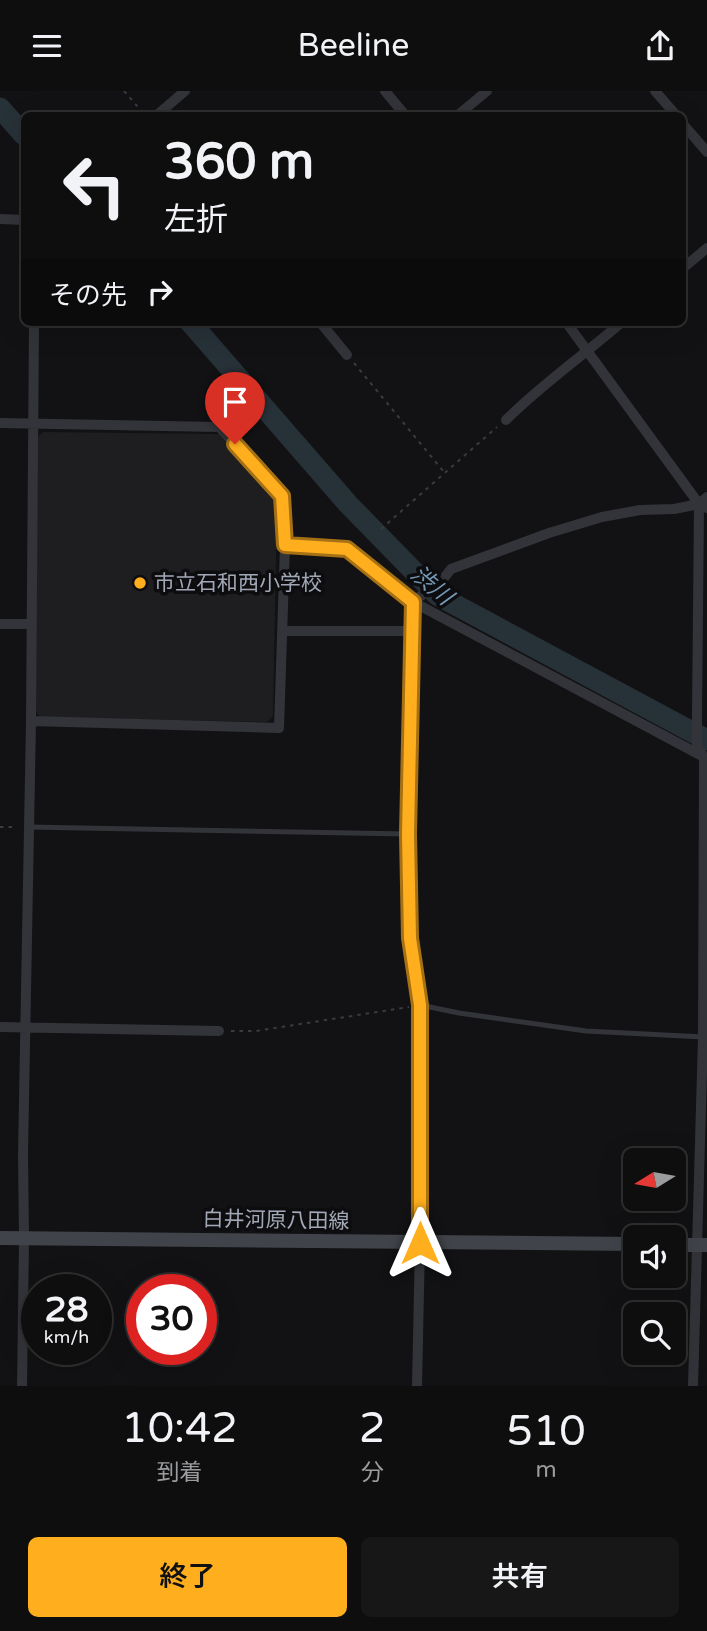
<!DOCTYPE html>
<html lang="ja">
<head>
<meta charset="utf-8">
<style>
  :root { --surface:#0e0e0f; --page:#171718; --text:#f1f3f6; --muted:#9b9c9e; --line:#2e2e2f; --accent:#ffae1e }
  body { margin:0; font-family:"Varela Round","Noto Sans JP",sans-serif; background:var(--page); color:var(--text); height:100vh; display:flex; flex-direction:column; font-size:26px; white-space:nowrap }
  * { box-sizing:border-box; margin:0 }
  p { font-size:23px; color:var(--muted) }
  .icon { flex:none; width:38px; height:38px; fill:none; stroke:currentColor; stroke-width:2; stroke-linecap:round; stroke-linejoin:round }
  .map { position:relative; height:1295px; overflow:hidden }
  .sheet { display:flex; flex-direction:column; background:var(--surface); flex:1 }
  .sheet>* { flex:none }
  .hud { position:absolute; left:21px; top:21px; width:665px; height:214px; border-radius:10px; box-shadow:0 7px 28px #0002,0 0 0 2px var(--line); background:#0e0e0f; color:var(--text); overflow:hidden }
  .needle { width:46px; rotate:259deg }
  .buttons { position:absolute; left:623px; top:1057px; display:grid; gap:14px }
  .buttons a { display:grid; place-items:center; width:63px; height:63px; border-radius:10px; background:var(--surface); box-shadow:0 7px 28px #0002,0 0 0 2px var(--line); font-size:35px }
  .speed { position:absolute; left:21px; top:1183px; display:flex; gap:14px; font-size:35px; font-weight:700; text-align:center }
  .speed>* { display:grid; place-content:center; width:91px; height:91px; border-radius:50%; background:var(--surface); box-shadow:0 7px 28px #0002,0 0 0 2px var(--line); line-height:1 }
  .speed small { font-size:18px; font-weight:400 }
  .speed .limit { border:10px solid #d22; background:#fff; color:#111 }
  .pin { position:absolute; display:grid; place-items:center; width:60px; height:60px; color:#fff; margin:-72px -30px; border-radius:50% 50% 50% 0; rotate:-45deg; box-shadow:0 0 7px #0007 }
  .pin .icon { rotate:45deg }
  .me { position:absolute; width:77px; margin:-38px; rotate:0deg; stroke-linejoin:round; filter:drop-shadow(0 0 5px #0008) }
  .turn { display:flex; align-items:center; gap:24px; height:147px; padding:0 28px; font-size:32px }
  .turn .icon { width:91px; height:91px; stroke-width:2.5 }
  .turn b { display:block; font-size:49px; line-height:60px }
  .then { display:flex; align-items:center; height:66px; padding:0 28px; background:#0003; gap:14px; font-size:26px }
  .eta { display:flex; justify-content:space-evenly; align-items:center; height:119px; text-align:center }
  .eta b { font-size:42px; font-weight:600; line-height:49px }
  .primary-button { display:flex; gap:14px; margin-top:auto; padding:14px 28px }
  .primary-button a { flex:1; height:80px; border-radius:10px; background:var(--accent); color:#111; font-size:28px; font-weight:600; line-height:80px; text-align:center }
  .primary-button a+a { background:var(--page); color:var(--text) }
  header { display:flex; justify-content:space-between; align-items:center; height:91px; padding:0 28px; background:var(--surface); font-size:32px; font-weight:600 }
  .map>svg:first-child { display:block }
</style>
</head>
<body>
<header><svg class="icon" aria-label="menu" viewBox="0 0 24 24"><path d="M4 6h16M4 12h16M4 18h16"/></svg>Beeline<svg class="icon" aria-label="share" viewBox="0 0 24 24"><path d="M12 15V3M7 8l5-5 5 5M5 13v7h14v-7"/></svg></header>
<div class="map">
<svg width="707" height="1295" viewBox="0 0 707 1295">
  <rect width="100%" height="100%" fill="#121214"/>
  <path fill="#1e1e21" d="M43 341 219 343 277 413 273 625 267 631 40 626 35 619 38 346Z"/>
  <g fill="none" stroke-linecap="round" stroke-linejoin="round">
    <path stroke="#273138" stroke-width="21" d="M0 17 24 44
      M190 231 348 413 437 504 707 649"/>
    <path stroke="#383b40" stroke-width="2" stroke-dasharray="3.5 5" stroke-linecap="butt" d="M124 0 145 24
      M354 272 444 381
      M381 438 497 336
      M0 736H16
      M231 940H256L409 916"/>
    <path stroke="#323439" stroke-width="5" d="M28 736 407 743
      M420 914 459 922 586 940 704 946"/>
    <path stroke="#323439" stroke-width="10" d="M385 0 405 24
      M655 0 676 24
      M157 24 185 0
      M458 24 487 0
      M682 32 707 61
      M0 128 24 129
      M682 178 707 157
      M320 231 347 264
      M566 231 699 413 707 417
      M506 329C542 293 584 264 622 231
      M0 332 219 336 282 405 285 454 279 637 31 630
      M285 454 347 458 413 511 704 666
      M413 511 408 743 410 847 420 914V1152L417 1295
      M413 511 444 487 451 478 549 442 602 426 640 419 674 418 699 413 707 406
      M0 533H32
      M283 540H412
      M0 936 219 940
      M22 1295 24 1148 23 1063 31 630 34 231
      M693 1295 703 946 704 666 697 655V626L699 413"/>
    <path stroke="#404349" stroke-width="14" d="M0 1147 635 1153
      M674 1154H707"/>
  </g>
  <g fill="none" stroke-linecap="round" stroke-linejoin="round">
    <g stroke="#a67114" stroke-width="18">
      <path id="route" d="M235 353 282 405 285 454 347 458 413 511 408 743 410 847 420 914V1152"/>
    </g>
    <use href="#route" stroke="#ffae1e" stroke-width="12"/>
  </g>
  <circle fill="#ffae1e" stroke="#0d0d0f" stroke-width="2.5" cx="140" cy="492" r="7"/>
  <g text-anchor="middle" stroke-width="7" stroke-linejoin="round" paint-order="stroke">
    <g font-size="21" fill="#a2a8b6" stroke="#0d0d0f" text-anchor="start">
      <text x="154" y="499">市立石和西小学校</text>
    </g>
    <g font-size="21" fill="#a2a8b6" stroke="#0d0d0f">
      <text transform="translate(276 1129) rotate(1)" y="7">白井河原八田線</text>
    </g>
    <g font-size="23" font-style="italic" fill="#7598b4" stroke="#0d0d0f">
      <text transform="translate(432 494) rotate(40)" y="8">渋川</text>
    </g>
  </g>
</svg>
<div class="buttons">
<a><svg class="needle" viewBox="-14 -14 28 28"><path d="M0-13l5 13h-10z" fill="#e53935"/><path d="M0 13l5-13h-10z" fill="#9b9c9e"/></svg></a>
<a><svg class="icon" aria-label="sound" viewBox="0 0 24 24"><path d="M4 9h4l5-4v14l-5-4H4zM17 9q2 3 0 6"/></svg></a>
<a><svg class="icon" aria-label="search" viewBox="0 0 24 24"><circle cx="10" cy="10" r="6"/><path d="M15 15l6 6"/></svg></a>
</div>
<div class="speed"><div>28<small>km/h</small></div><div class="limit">30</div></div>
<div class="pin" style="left:235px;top:353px;background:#d93025"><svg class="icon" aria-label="arrive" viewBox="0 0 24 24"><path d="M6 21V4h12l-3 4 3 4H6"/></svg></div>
<svg class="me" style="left:420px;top:1152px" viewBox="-20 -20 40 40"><path d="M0-17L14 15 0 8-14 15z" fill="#ffae1e" stroke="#fff" stroke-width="4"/></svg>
<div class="hud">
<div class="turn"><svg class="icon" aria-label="left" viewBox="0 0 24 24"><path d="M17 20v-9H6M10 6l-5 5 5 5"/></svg><div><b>360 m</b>左折</div></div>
<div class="then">その先<svg class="icon" aria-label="right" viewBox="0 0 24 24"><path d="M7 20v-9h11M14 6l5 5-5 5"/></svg></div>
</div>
</div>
<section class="sheet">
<div class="eta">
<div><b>10:42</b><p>到着</p></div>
<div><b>2</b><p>分</p></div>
<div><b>510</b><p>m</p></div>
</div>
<div class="primary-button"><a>終了</a><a>共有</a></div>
</section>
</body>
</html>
